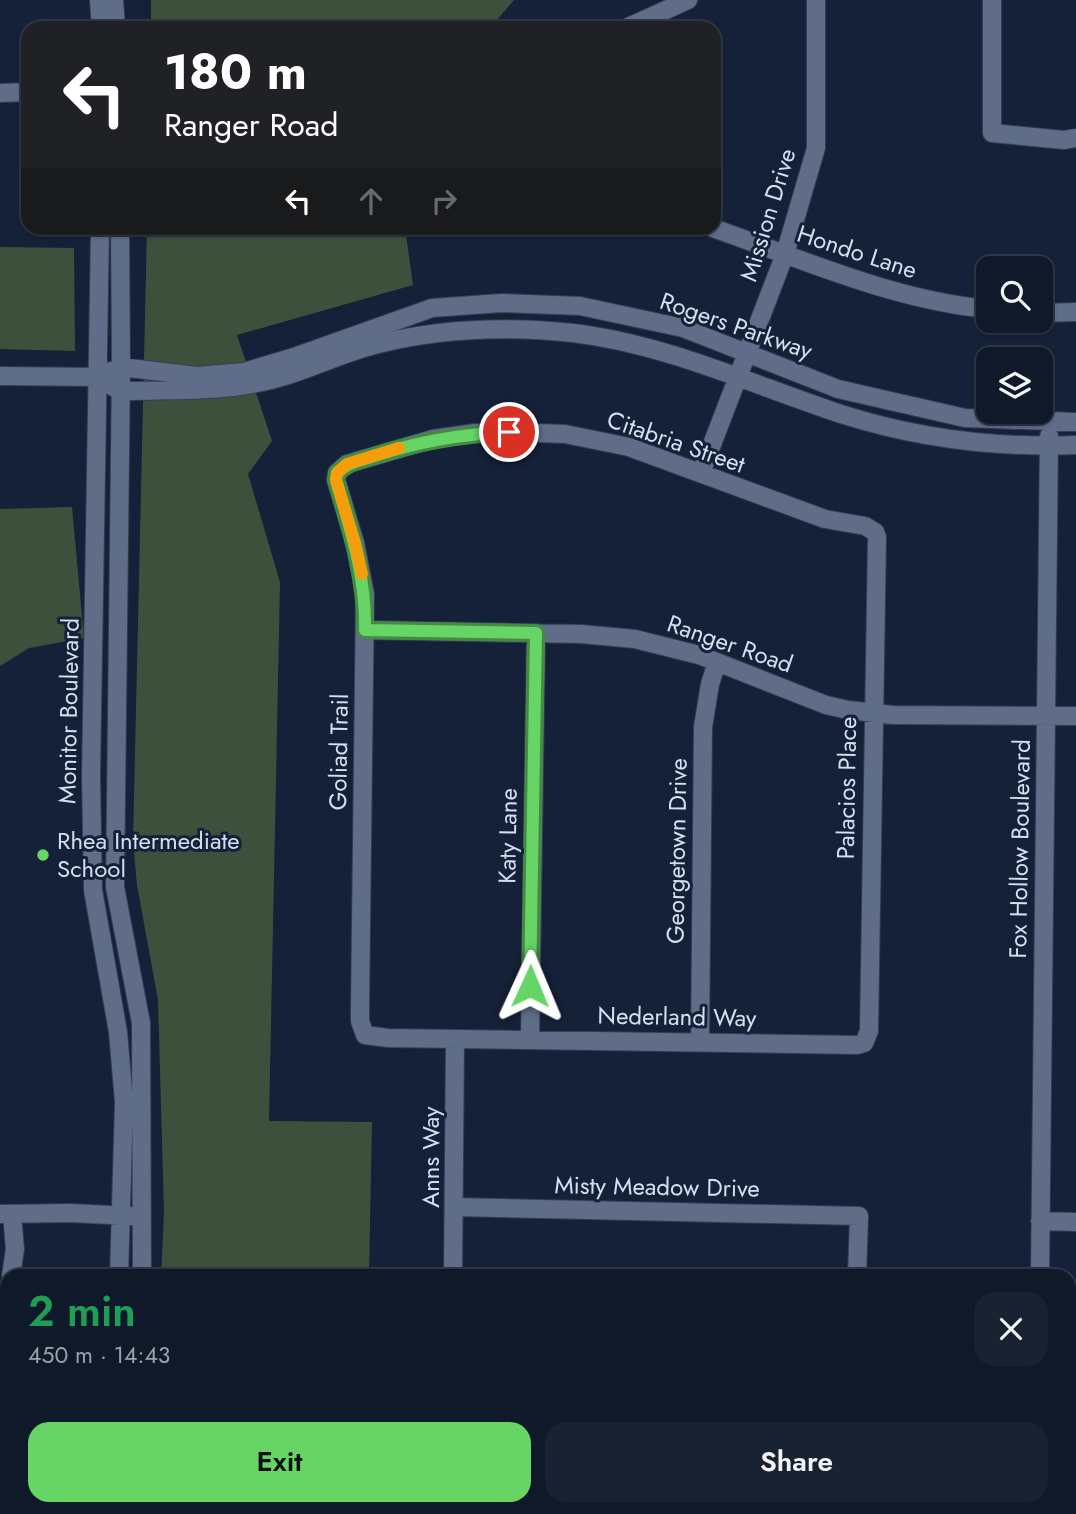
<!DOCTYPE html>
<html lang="en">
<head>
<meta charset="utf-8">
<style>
  :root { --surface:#10192a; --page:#192232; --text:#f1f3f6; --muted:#9ca0a8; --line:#303847; --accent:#67d466 }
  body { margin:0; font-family:Jost,sans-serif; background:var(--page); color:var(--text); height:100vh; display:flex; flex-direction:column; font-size:26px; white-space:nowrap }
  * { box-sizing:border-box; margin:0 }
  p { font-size:23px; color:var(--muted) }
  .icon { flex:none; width:38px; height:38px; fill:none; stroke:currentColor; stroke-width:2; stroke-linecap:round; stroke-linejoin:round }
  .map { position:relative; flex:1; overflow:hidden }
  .panel { position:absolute; left:0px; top:1269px; width:1076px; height:247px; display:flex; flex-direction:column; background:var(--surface); border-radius:21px 21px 0 0; box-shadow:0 2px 5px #0004,0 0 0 2px var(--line) }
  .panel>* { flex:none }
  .top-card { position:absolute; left:21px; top:21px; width:700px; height:214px; border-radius:21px; box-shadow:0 2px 5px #0004,0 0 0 2px var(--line); background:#202124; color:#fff; overflow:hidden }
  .fabs { position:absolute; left:976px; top:256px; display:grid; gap:14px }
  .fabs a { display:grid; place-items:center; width:77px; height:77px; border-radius:14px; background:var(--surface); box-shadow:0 2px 5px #0004,0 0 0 2px var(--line); font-size:35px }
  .pin { position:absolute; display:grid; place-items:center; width:60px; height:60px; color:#fff; margin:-30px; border:4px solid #fff; border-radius:50%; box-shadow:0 2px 7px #0007 }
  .me { position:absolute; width:77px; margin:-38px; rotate:1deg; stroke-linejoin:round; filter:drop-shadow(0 0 5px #0008) }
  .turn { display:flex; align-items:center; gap:24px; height:147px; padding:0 28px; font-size:32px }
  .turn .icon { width:91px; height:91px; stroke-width:2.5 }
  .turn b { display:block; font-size:49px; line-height:60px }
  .lanes { display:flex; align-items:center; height:66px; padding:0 28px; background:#0003; justify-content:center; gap:35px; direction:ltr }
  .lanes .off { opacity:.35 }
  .round { display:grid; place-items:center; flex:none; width:74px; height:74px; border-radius:21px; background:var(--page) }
  .overview { display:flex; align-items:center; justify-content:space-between; height:119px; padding:0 28px }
  h1 { font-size:42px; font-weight:600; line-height:52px; color:#1e9e55 }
  .primary-button { display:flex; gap:14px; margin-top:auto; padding:14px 28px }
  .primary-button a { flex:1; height:80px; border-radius:21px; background:var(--accent); color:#111; font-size:28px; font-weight:600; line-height:80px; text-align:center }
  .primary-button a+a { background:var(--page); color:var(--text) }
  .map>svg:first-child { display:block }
</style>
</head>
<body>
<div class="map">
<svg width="1076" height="1514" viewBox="0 0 1076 1514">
  <rect width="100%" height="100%" fill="#152138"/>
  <path fill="#3d503c" d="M151 0H514L490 28H151Z
    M147 228H405L413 285 237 335 272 441 248 474 280 582 269 1121 372 1122 369 1276H161L164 1212 158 1000 137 885 133 841Z
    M0 247 74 248 75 351 0 349Z
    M72 507 84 638 29 648 0 666V509Z
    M123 1509V1508L219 1509 218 1514H122Z"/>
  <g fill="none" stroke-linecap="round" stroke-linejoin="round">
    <g stroke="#363c51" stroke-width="20">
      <path id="minor" d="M99 0 101 28
        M114 0 116 28
        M992 0V133L1064 140 1076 138
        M626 28 688 0
        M0 93 28 92
        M100 228 91 776 93 890 118 1032 124 1102 119 1276
        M120 228 121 367 115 887 141 1023 142 1276
        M713 228C801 259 896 301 989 309
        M1041 313 1076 312
        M0 376 96 377 121 367 197 376 244 372 297 356 432 308 501 303 580 306 683 328 838 389 965 418 1076 422
        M112 386 120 391C166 390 213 392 257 383 300 375 337 354 378 344 442 328 507 326 573 333 666 344 753 385 841 414 916 438 997 448 1076 445
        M509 432 565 434 629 447 825 519 865 526 875 532 877 537 869 1031 864 1043 857 1045 388 1038 365 1035 360 1021V1008L365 594 355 543 336 480 337 473 347 464 433 439 475 433Z
        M701 473 785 254 816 148V0
        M365 630 581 634 635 639 699 655 826 705 848 710 893 715 1076 716
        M530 1040 536 633
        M700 1042 703 727 710 684 717 662
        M455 1207 859 1216 857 1276
        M0 1214 70 1213 131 1216
        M1040 1221 1076 1222
        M11 1276 15 1249 12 1214
        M453 1276 455 1039
        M1040 1276 1049 436
        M0 1351 7 1302
        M1069 1391 1076 1408
        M81 1514 82 1508
        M101 1514 102 1508
        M252 1514 253 1508
        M443 1514 445 1508"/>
    </g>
    <use href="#minor" stroke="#5f6d89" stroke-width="18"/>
  </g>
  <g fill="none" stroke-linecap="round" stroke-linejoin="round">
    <g stroke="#438a42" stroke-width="18">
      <path id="route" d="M509 432C461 434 416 442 371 457 359 461 346 463 337 473L336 480C351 531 366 577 365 630L536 633 530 986"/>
    </g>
    <use href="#route" stroke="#67d466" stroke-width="12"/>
    <path stroke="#f59e0b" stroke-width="12" d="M362 574 355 543 336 480 337 473 347 464 399 448"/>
  </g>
  <circle fill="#67d466" stroke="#152138" stroke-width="2.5" cx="43" cy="855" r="7"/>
  <g text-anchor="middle" stroke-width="6" stroke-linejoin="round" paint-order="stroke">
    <g font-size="24" fill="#d6dfef" stroke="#152138">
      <text transform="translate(768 215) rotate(-73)" y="8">Mission Drive</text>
      <text transform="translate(857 252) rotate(18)" y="8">Hondo Lane</text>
      <text transform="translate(736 326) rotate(19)" y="8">Rogers Parkway</text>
      <text transform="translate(676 442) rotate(19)" y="8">Citabria Street</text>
      <text transform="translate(730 644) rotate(19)" y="8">Ranger Road</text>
      <text transform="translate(69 711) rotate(-89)" y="8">Monitor Boulevard</text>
      <text transform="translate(339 752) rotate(-89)" y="8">Goliad Trail</text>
      <text transform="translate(847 788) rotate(-89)" y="8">Palacios Place</text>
      <text transform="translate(508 836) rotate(-89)" y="8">Katy Lane</text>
      <text transform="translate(1020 849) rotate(-89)" y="8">Fox Hollow Boulevard</text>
      <text transform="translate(677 851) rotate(-89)" y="8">Georgetown Drive</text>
      <text transform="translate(677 1017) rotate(1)" y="8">Nederland Way</text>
      <text transform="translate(431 1157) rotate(-90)" y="8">Anns Way</text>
      <text transform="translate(657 1187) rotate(1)" y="8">Misty Meadow Drive</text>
    </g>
    <g font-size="24" fill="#d6dfef" stroke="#152138" text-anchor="start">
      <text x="57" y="849">Rhea Intermediate<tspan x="57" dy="28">School</tspan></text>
    </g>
  </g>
</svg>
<div class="fabs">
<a><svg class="icon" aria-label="search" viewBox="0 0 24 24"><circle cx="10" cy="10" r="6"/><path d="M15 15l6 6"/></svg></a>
<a><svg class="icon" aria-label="layers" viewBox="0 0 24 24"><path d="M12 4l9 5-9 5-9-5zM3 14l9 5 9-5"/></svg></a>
</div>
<div class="pin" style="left:509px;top:432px;background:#d93025"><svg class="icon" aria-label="arrive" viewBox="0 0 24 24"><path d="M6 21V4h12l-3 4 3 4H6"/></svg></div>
<svg class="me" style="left:530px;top:986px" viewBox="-20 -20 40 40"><path d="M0-17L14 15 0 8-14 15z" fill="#67d466" stroke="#fff" stroke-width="4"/></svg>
<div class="top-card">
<div class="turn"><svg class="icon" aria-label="left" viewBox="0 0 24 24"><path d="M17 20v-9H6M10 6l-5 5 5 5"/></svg><div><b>180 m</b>Ranger Road</div></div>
<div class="lanes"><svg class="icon" aria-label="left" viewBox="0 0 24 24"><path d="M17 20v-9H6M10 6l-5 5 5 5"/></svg><svg class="icon off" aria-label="ahead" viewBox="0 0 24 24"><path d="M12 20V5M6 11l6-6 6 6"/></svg><svg class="icon off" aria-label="right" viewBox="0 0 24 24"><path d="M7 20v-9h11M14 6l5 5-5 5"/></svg></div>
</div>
<section class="panel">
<div class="overview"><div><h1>2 min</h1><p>450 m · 14:43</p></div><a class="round"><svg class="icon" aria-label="close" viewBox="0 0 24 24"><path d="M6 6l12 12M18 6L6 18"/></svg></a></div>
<div class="primary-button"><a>Exit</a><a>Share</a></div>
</section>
</div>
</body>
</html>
